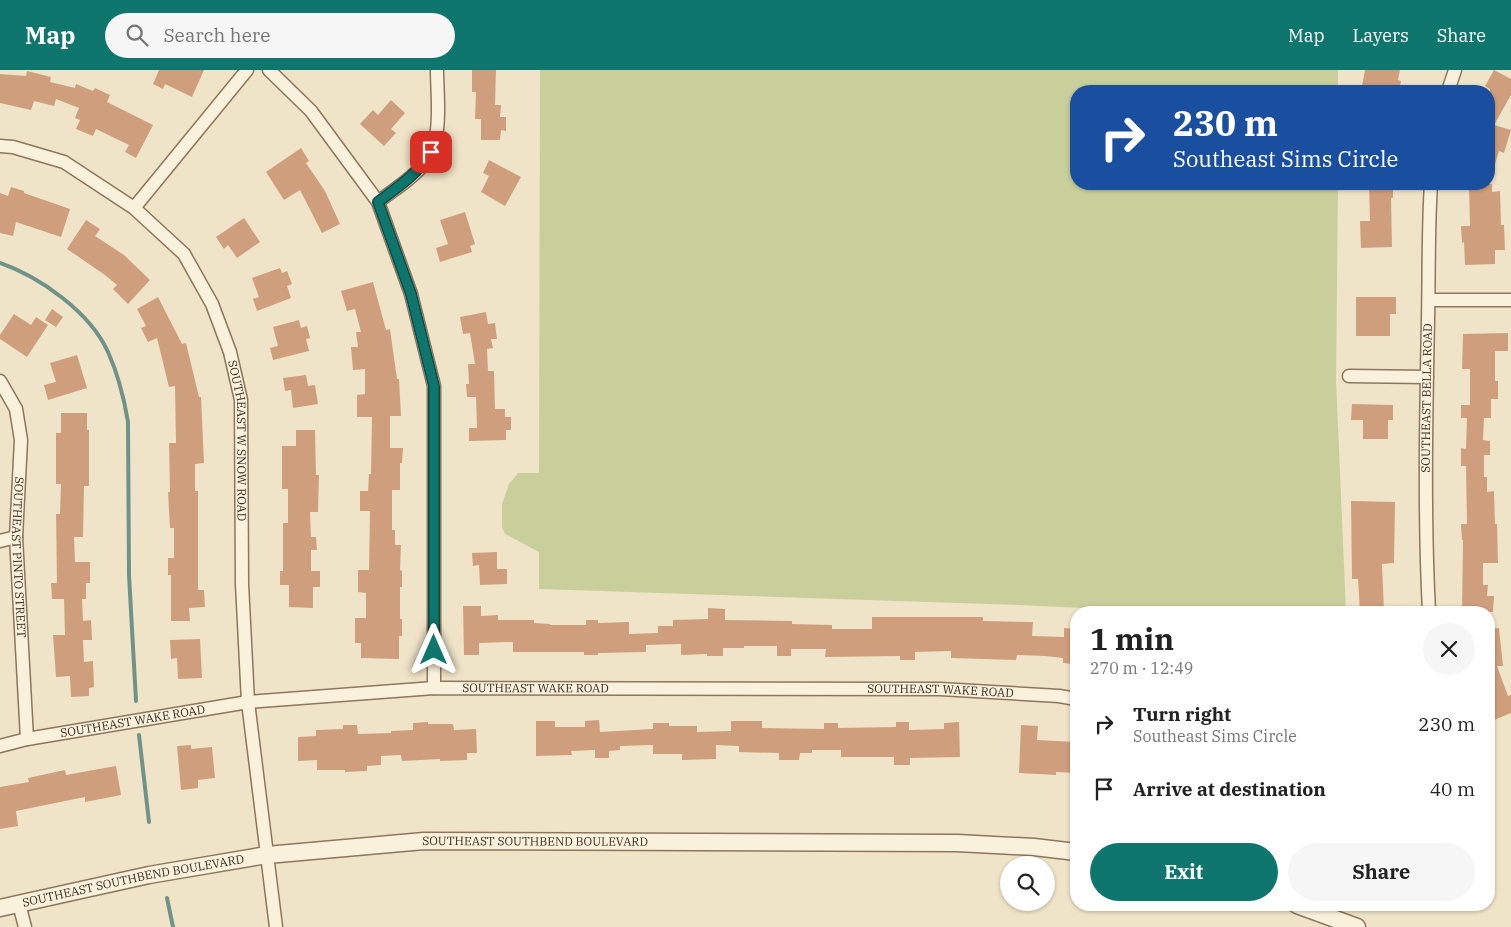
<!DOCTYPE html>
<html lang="en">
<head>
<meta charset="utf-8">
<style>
  :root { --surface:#fff; --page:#f6f6f6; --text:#222; --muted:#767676; --accent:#0f766e }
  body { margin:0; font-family:"IBM Plex Serif",serif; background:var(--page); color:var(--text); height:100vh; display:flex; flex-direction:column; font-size:19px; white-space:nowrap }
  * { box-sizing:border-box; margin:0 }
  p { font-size:16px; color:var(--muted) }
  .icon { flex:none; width:28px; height:28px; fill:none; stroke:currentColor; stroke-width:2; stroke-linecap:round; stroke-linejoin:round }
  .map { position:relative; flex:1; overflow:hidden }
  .side { position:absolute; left:1070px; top:536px; width:425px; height:305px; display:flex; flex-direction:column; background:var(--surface); border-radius:20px; box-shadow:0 1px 4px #0004 }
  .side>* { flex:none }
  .banner { position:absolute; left:1070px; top:15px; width:425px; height:105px; border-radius:20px; box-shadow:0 1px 4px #0004; background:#1a4fa0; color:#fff; overflow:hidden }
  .tools { position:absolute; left:1000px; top:786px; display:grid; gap:10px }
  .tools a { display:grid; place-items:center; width:55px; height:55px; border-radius:50%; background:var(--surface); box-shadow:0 1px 4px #0004; font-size:25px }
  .pin { position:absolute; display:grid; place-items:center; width:42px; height:42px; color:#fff; margin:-21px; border-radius:10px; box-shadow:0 2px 8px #0006 }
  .me { position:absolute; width:55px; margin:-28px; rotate:0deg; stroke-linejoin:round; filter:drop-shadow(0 0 4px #0008) }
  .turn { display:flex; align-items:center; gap:18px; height:105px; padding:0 20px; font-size:22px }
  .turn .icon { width:65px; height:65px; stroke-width:2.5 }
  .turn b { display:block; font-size:35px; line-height:42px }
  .round { display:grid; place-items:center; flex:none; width:52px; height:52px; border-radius:26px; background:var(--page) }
  .summary { display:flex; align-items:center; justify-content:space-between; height:85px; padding:0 20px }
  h1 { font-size:30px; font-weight:700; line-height:38px }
  .cta { display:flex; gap:10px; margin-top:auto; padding:10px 20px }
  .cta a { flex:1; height:58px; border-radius:30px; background:var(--accent); color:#fff; font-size:20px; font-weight:700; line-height:58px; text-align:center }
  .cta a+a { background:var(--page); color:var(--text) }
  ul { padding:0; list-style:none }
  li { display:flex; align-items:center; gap:15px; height:65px; padding:0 20px }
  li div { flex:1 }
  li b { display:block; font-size:19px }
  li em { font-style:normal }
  header { display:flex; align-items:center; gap:30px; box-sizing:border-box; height:70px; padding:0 25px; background:var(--accent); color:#fff }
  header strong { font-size:24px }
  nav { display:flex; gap:28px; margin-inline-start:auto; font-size:18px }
  .search { width:350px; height:45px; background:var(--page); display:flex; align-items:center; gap:12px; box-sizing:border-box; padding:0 18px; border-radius:28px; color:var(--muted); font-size:19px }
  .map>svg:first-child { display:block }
</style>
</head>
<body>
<header>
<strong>Map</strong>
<div class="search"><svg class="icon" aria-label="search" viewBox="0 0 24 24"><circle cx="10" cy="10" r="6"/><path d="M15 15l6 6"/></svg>Search here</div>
<nav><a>Map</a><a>Layers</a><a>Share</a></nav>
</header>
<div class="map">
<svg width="1511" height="857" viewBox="0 0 1511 857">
  <rect width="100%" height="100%" fill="#f0e4c8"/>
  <path fill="#c9cf9b" d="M540 0H1338V21H1076V114H1338L1336 310 1346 541 1337 542H1167L1019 535 539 519V482L505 464 502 457V434L509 414 518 403H539Z"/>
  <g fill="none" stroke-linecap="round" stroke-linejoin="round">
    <path stroke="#6f938a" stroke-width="4" d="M0 193C40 207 90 242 108 282 118 304 124 328 128 352L129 505 136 631
      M139 665 149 752
      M167 828 173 857"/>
  </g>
  <path fill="#cf9f7d" d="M159 0H204L192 27 165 14 163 19 153 14Z
    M472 0H496L495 35H501L500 47H506V61L501 60 500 70H481V49H475L476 22H472Z
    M1365 0H1400L1398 10 1401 11 1399 21H1385L1362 16Z
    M1494 0 1511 9V25L1494 55 1511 60 1504 83 1499 81 1491 107 1489 106 1490 19 1485 16Z
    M27 1 51 7 50 12 75 18 76 14 93 21 95 18 110 25 107 32 153 55 136 88 125 82 129 75 96 59 93 66 76 59 80 50 75 48 79 38 56 29 54 36 34 31 31 40 0 33V4L26 6Z
    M391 30 405 43 391 59 396 63 384 76 360 54 373 40 378 45Z
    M301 78 309 91 306 93 325 121 340 154 322 163 300 120 284 130 266 102Z
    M489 90 521 107 505 136 481 122 489 106 483 103Z
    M1369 114H1393V128H1391L1392 177 1361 178 1360 151H1370Z
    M1469 114H1492V122L1500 121 1501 155H1504L1505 180H1495V194L1465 195 1464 172 1462 173 1461 156H1470Z
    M11 117 24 121V123L70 139 61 167 16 152 13 166 0 163V123L8 126Z
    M465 142 475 174 470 176 472 182 440 192 436 178 448 174 440 150Z
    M244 148 260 172 237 188 228 175 224 179 216 167Z
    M86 150 100 159 95 166 124 185 150 210 128 234 113 219 117 215 105 205 67 179Z
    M280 198 282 203 287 201 292 214 287 216 291 228 257 241 253 229 259 227 252 208Z
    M373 212 386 260 390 259 397 309H399L401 346H390V378H403L402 393H400V420H392V460H395V475H401L400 500 402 501V517H400V549H402V566H399V589L361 588V573H355V548H366V523L358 522V500H369L370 441H360V421H368L369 404H371L372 347H357V325L365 324V299L353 300 351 277H358L356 262H361L355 239 347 241 341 221Z
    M158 227 182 274 186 273 199 327H201L204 393 195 394V421H198V520H204L205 537 189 538 190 551H171V505H168V488H174V458H170L168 422H170L169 373H176L175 316 169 317 157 268 148 272 141 258 146 256 137 239Z
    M1356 227H1396V244H1390V266H1356Z
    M52 239 63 247 56 257 45 250Z
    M486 242 488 254 495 253 497 269H491L493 278 487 279 488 301H494L495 339H505V347H511V360H506V370L469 371V358H477L476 327H467L466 314H469L468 294H475L470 263 463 264 460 247Z
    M14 244 31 255 36 247 48 255 27 287 0 269V265Z
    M299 250 301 258 307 256 310 268 306 269 309 281 273 290 270 278 278 276 273 257Z
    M1508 263V281H1495V311H1498V329H1491V348H1484L1483 370 1490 371V385H1484V407H1487V422L1494 421 1495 454H1497L1498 493H1483V515H1488L1487 526H1494L1493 542H1462L1463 470H1462L1461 454H1467L1466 396H1461V378L1466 379 1467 348H1461V335H1470V299H1462L1463 264Z
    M77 285 87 318 48 330 44 315 56 312 50 293Z
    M306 305 308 316 315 315 318 334 293 338 291 320 285 321 283 308Z
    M1352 334 1393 335V350H1388V369H1363V350H1351Z
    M61 343H87V360H89V416H84L83 467H74L75 492H90V513H86V529H82L83 551 91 550 92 570H83L84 592 93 591 94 617 89 618V626L71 627 70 606 56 607 53 565H65L64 529H52L51 513H57L56 444H60L61 414H56V363H61Z
    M296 360H315L316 405H319L318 442H310L311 467H316L317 480H311V501H320V517H313V538L289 537V515H280V501H283V453H288V419H282V376H296Z
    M1351 431 1395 432 1394 493 1382 494 1384 542H1360L1358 509H1352Z
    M497 482V499H507V514L480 515 479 495 473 496 472 483Z
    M463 536H481V546L498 545V550H534V553L550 554V555H586V550H598V553L629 552V564L658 563V556H673V550L708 549V538L725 539V550L792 551V554L832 555V559H872V547H983V551L1033 552 1032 566 1064 567V558L1076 559V589H1073V594L1063 593V588L1045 586 1017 585 1016 590 951 588V581L915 582V590H900V586L825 587 826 579H791V586H777V576H744V578H723V586H707V584L681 585V574L646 575V582L598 583V585H584V582H513V572L479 573V585H464Z
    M1499 558 1503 596H1497L1508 626 1511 625V643L1489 652V559Z
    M200 569 202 608 178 609 177 588 171 589 170 570Z
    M599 650 600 662 653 659V653H669V656H697V662L731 661V651H762V658L824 659V653H838V658L896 657V652H909V660L944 659V653L959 652 960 687 910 688V695H894V687H841V680H812V683H800L799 690H779V683L739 682V676L716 675V689L682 690V684H653V675L620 676V680L609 681V688H595V680L571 681 572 685 536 686V651H555V657H585V651Z
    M428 652V654H453L454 660 476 659 477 683H467V690L440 691V689L402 691 401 685 381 686V695L367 696V701L345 702V700H317V690L298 691V667L316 666V660L343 659V655H357L358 664 391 663V661L413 660V653Z
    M1021 655 1038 656 1037 670 1076 672V703L1056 702V705L1019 703Z
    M191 675V679L212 677 215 708 198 710V718L181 720 177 676Z
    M116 696 121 725 85 732V727L16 741 18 756 0 759V717L29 712 28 708 65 700 66 705Z"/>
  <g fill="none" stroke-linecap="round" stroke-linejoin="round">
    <g stroke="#8d765c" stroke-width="15">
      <g id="minor">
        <path d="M269 0 311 41 378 132 411 224 434 316V618"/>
        <path d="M1448 21 1455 0"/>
        <path id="s1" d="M0 76 13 77 64 92 134 138 184 184 212 234 230 282 241 330 242 514 248 632 276 857"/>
        <path d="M378 132C393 120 411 110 423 95 444 70 437 30 437 0"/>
        <path d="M134 138 247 0"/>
        <path d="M1429 230H1511"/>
        <path d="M1349 306 1427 307"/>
        <path id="s2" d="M0 311 16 339 21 370 16 467 27 669"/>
        <path d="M0 471 16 467"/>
        <path id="s3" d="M1429 542C1424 445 1426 347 1428 250 1429 205 1428 159 1431 114"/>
        <path id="s4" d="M0 676 27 669 248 632 434 618 940 619 1059 626 1076 629"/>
        <path d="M19 834 25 857"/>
      </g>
    </g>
    <g stroke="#8d765c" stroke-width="19">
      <g id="tertiary">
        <path d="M1297 835 1357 857"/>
        <path id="s5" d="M0 838 149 805 267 785 424 771 957 773 1034 777 1076 782"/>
      </g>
    </g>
    <use href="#minor" stroke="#faf1dc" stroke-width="12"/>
    <use href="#tertiary" stroke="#faf1dc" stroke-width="16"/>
  </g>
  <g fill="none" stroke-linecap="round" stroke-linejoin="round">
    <g stroke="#0a4d48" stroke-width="12">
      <path id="route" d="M431 82C418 104 398 117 378 132L411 224 434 316V580"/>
    </g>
    <use href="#route" stroke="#0f766e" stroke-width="9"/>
  </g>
  <g text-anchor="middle" stroke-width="4" stroke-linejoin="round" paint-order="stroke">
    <g font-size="12" fill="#3d2e20" stroke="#f7eed8">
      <text dy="4" stroke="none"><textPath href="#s3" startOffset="214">SOUTHEAST BELLA ROAD</textPath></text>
      <text dy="4" stroke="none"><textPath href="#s1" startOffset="416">SOUTHEAST W SNOW ROAD</textPath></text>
      <text dy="4" stroke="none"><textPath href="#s2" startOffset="181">SOUTHEAST PINTO STREET</textPath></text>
      <text dy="4" stroke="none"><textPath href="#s4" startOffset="540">SOUTHEAST WAKE ROAD</textPath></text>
      <text dy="4" stroke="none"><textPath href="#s4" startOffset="945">SOUTHEAST WAKE ROAD</textPath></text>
      <text dy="4" stroke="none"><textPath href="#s4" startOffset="135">SOUTHEAST WAKE ROAD</textPath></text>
      <text dy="4" stroke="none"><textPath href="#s5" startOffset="541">SOUTHEAST SOUTHBEND BOULEVARD</textPath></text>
      <text dy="4" stroke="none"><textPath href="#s5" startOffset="136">SOUTHEAST SOUTHBEND BOULEVARD</textPath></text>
    </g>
  </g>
</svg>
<div class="tools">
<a><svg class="icon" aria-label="search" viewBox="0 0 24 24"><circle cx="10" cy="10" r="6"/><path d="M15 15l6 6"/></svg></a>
</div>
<div class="pin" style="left:431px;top:82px;background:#d93025"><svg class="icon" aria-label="arrive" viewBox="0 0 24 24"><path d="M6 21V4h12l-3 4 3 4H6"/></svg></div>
<svg class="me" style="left:434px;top:580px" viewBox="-20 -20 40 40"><path d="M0-17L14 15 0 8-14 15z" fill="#0f766e" stroke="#fff" stroke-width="4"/></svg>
<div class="banner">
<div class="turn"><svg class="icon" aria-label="right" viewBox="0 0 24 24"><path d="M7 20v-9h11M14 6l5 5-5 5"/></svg><div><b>230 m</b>Southeast Sims Circle</div></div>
</div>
<section class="side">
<div class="summary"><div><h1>1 min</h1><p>270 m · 12:49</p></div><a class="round"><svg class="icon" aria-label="close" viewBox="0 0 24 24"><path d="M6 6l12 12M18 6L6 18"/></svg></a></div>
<ul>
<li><svg class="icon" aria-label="right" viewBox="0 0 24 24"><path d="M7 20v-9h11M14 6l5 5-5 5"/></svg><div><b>Turn right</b><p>Southeast Sims Circle</p></div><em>230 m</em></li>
<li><svg class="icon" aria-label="arrive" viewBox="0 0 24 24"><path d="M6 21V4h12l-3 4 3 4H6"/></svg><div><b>Arrive at destination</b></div><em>40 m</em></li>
</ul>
<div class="cta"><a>Exit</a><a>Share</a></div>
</section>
</div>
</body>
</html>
